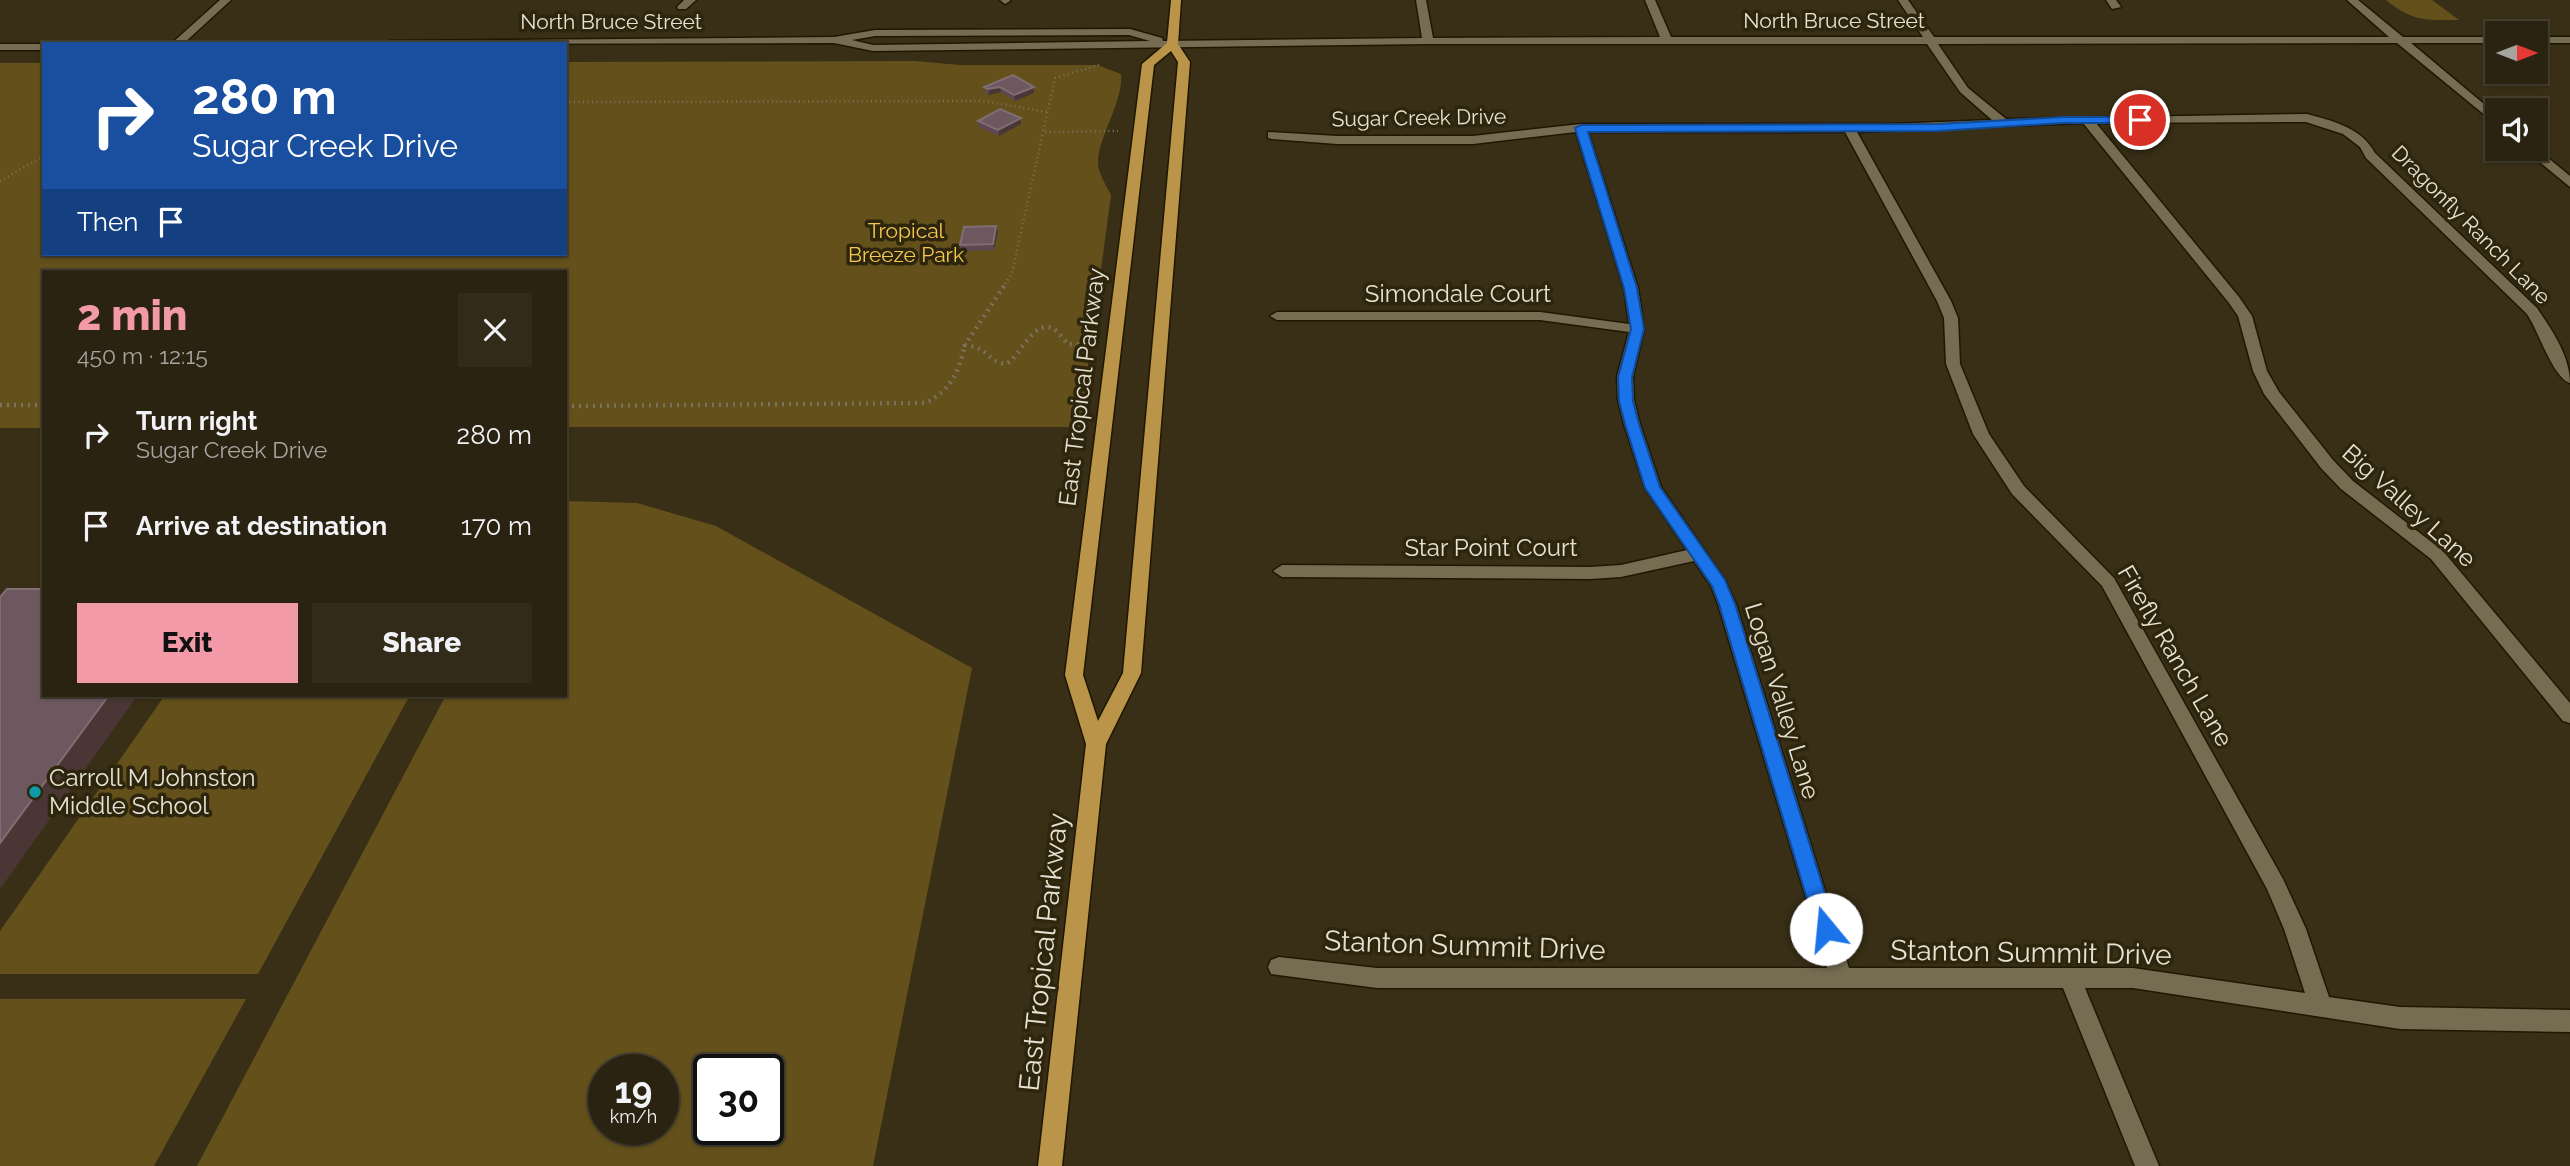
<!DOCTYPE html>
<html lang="en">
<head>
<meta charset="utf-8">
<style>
  :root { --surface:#2b2311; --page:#332b1a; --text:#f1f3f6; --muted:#a6a49f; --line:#474031; --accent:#f39aa8 }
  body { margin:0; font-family:Raleway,sans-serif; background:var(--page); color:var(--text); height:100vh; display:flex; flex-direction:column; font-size:26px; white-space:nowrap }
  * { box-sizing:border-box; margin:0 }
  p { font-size:23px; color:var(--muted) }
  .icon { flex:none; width:38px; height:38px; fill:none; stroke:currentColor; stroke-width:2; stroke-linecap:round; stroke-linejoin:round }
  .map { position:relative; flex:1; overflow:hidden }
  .side { position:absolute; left:42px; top:270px; width:525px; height:427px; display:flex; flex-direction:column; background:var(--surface); border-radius:0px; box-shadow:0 2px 5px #0004,0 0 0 2px var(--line) }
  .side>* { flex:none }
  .top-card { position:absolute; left:42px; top:42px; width:525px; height:214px; border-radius:0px; box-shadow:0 2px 5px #0004,0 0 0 2px var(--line); background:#1a4fa0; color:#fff; overflow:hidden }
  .needle { width:46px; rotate:90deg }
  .buttons { position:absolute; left:2485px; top:21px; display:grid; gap:14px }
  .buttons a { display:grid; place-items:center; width:63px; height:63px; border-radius:0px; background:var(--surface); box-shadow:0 2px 5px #0004,0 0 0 2px var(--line); font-size:35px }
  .speed { position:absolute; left:588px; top:1054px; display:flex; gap:14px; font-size:35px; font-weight:700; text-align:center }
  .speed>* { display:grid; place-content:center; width:91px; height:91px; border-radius:50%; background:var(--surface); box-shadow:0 2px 5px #0004,0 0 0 2px var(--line); line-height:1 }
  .speed small { font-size:18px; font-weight:400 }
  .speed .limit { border:4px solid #111; border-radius:10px; background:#fff; color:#111 }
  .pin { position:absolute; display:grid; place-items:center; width:60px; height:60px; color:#fff; margin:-30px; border:4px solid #fff; border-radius:50%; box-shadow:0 2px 7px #0007 }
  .me { position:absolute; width:77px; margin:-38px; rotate:343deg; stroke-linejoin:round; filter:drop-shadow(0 0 5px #0008) }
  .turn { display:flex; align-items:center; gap:24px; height:147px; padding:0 35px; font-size:32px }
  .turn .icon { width:91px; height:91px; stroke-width:2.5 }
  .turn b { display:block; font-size:49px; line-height:60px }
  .then { display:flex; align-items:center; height:66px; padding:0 35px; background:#0003; gap:14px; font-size:26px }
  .round { display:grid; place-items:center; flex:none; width:74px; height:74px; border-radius:0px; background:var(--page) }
  .overview { display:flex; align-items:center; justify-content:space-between; height:119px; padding:0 35px }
  h1 { font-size:42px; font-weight:800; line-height:52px; color:var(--accent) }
  .action { display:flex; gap:14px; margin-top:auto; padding:14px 35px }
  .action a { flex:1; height:80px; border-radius:0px; background:var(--accent); color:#111; font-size:28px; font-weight:800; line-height:80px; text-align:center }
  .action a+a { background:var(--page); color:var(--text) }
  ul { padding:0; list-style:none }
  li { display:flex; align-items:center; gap:21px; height:91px; padding:0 35px }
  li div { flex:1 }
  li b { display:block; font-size:26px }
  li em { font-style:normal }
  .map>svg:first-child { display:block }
</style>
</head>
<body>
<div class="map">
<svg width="2570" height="1166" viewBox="0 0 2570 1166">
  <rect width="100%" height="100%" fill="#392f17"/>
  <path fill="#63501b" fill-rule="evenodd" d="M2386 0H2432L2459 20C2426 20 2413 22 2386 0Z
    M914 61 960 65H1097L1121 74C1124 104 1092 146 1099 170 1102 179 1107 187 1111 195L1080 427H565V271H44V428H0V63H44V254H565V62Z
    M565 501 637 503 716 526 972 668 873 1166H197L446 695H565ZM663 1069V1129H604V1069ZM768 1069V1129H709V1069Z
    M165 695H410L258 974H0V931Z
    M0 999H246L154 1166H0Z"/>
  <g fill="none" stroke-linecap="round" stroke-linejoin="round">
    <g stroke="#201701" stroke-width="3">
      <path id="minor" d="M220 0H231L183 44H171Z
        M684 0H696L686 9H678L677 7Z
        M1000 0H1010V1L1005 4Z
        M1416 0H1426L1433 38 1660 37 1645 0H1655L1671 37H1923L1898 0H1908L1934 37H2389L2347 0H2358L2403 37H2497V43H2411L2497 115V125L2397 43 1938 44 1968 88 2006 119 2307 114C2333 121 2362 128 2375 153L2537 308C2552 330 2570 356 2570 383 2553 378 2538 330 2527 314L2366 158 2360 147 2343 134 2306 122 2096 123 2239 297 2252 316 2267 371 2279 392 2333 460 2353 481 2443 551 2570 703V723L2563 721 2431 559 2341 489 2321 468 2264 394 2253 371 2238 316 2229 303 2083 123 1857 132 1951 301 1958 318 1960 364 1989 434 2024 486 2114 578 2283 879 2306 929 2329 997 2400 1007 2570 1010V1032L2400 1029 2133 988H2085L2159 1166H2135L2063 988H1377L1271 974 1268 967 1271 960 1279 957 1377 968H1827L1718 604 1711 586 1694 561 1621 577 1590 579 1282 577 1273 571 1282 565 1590 567 1621 565 1687 550 1645 488 1624 424 1618 400 1617 377 1629 332 1540 320H1277L1270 316 1277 312H1540L1629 324 1624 288 1576 132 1473 144H1337L1272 139 1268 138V132L1337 136H1473L1581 124H1891L1992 120 1960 92 1927 44H1428L873 51 834 43 384 44 389 41 834 37 875 30 1130 29 1162 38 1163 41 1422 38ZM1129 35 1150 41 873 45 852 40 875 36ZM1588 132H1845L1937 301 1944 318 1946 364 1973 434 2012 494 2102 586 2267 889 2284 929 2305 993 2133 968H1849L1736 604 1725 580 1661 487 1640 424 1634 400 1633 377 1644 329 1638 288Z
        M2106 0H2116L2121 7 2112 9Z
        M2536 37H2570V43H2536Z
        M0 44H44V50H0Z
        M2536 148 2570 176V187L2524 149Z"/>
    </g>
    <g stroke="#201701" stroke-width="3">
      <path id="major" d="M1171 0H1181L1178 44 1190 62 1141 673 1106 744 1062 1166H1038L1086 744 1065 675 1142 64 1167 43ZM1171 51 1178 62 1123 673 1098 721 1083 675 1154 65Z"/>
    </g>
    <path stroke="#7a725e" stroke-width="2.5" stroke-dasharray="1 3.5" stroke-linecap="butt" d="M1099 65 1055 78 1043 132 1118 131
      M565 102 983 101 1047 112
      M0 181 44 156
      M1003 288 1012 273 1043 132"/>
    <path stroke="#7a725e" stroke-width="4.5" stroke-dasharray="2 5" stroke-linecap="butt" d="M1004 286 965 345C990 348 986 361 1006 364 1020 357 1033 320 1052 328 1058 331 1063 339 1068 344L1081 345
      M0 405H44
      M565 406 926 403C952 389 958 373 965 345"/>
    <use href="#minor" fill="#766c52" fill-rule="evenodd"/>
    <use href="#major" fill="#ba9549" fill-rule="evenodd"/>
  </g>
  <path fill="#5f4853" d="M1013 75 1034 93 1015 101 1001 92 989 95 985 92 984 87Z
    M978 121 1021 124 999 136 979 127Z
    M996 226 998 232 994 250 961 251 960 245Z"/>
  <path fill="#4a3735" d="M1000 87 1001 92 989 95 988 89Z
    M1034 87V93L1015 101 1014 95Z
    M1021 118V124L999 136 998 130Z
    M996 226 998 232 994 250 993 244Z
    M109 695H138L0 889V843Z"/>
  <path fill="#6e5860" stroke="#806e72" stroke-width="2" d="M1013 75 1034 87 1014 95 1000 87 988 89 984 87Z
    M1000 109 1021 118 998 130 978 121Z
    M996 226 993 244 960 245 964 227Z
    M7 589H44V695H109L0 843V597Z"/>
  <path fill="#1a73e8" stroke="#114b97" stroke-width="2" d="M2063 117H2140L2146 120 2140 123H2063L1938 131 1588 132 1637 288 1644 329 1632 377 1633 401 1639 424 1660 487 1725 580 1735 604 1836 929 1833 936 1826 938 1819 936 1816 929 1719 604 1712 586 1645 488 1625 424 1619 401 1618 377 1631 329 1624 288 1575 128 1581 125 1938 124Z"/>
  <circle fill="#0f9aa8" stroke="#2e250d" stroke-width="2.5" cx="35" cy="792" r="7"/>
  <g text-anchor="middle" stroke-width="7" stroke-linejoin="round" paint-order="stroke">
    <g font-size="21" fill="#e6e1d2" stroke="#2e250d">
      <text x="1834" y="28">North Bruce Street</text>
      <text x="611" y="29">North Bruce Street</text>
      <text transform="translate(1419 118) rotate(-1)" y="7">Sugar Creek Drive</text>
      <text transform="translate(2471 225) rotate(45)" y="7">Dragonfly Ranch Lane</text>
    </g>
    <g font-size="21" fill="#f3c84f" stroke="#2e250d">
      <text x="906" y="238">Tropical<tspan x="906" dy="24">Breeze Park</tspan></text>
    </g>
    <g font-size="24" fill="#e6e1d2" stroke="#2e250d">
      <text x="1458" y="302">Simondale Court</text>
      <text transform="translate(1082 387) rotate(-83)" y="8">East Tropical Parkway</text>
      <text transform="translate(2409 506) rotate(42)" y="8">Big Valley Lane</text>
      <text x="1491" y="556">Star Point Court</text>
      <text transform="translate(2175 656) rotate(60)" y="8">Firefly Ranch Lane</text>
      <text transform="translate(1782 701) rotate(73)" y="8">Logan Valley Lane</text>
    </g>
    <g font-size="24" fill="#e6e1d2" stroke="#2e250d" text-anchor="start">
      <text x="49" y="786">Carroll M Johnston<tspan x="49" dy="28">Middle School</tspan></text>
    </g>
    <g font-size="28" fill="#e6e1d2" stroke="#2e250d">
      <text transform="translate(1465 945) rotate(2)" y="10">Stanton Summit Drive</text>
      <text transform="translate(1043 952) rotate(-84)" y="10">East Tropical Parkway</text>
      <text transform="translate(2031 952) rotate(1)" y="10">Stanton Summit Drive</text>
    </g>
  </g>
</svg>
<div class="buttons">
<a><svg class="needle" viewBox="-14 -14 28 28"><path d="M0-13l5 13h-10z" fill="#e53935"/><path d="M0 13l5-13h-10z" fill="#a6a49f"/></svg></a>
<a><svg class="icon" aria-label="sound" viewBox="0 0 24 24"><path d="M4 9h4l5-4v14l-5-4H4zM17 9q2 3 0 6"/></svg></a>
</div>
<div class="speed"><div>19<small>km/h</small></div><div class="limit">30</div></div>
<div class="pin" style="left:2140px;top:120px;background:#d93025"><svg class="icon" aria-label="arrive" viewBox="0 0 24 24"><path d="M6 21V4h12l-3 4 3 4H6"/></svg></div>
<svg class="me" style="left:1826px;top:929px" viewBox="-20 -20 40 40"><circle r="19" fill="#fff"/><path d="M0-13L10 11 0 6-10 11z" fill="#1a73e8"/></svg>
<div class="top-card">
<div class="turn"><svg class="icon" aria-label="right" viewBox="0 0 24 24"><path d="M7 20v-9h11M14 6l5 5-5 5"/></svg><div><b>280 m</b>Sugar Creek Drive</div></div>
<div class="then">Then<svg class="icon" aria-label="arrive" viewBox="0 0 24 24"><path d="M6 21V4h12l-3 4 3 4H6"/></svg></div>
</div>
<section class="side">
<div class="overview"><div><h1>2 min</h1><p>450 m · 12:15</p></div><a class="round"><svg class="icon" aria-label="close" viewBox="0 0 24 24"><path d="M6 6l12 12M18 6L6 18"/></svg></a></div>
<ul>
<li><svg class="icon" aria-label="right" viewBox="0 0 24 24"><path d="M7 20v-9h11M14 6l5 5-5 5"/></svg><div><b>Turn right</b><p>Sugar Creek Drive</p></div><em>280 m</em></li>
<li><svg class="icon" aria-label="arrive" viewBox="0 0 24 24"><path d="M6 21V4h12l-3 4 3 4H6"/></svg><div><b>Arrive at destination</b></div><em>170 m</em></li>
</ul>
<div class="action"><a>Exit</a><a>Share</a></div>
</section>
</div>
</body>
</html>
